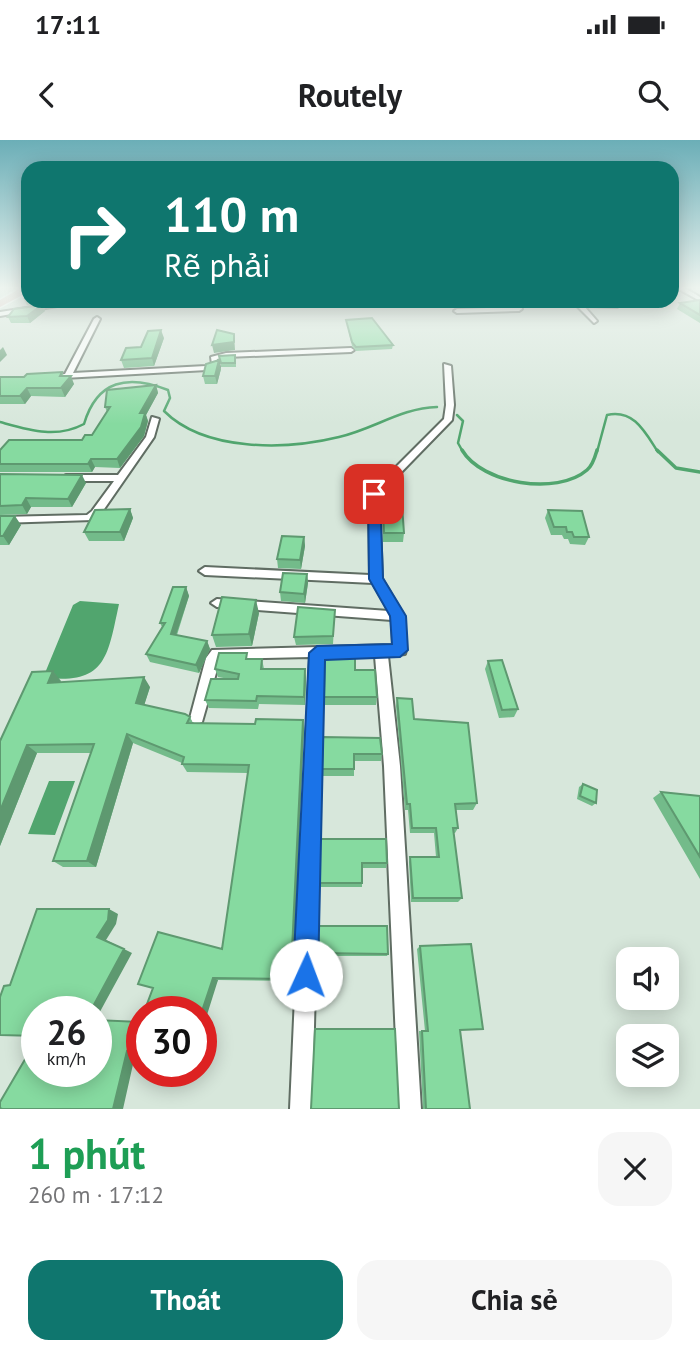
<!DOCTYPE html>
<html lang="vi">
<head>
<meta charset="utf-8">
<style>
  :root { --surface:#fff; --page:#f6f6f6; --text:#202124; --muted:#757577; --accent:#0f766e }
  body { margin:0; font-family:"PT Sans",sans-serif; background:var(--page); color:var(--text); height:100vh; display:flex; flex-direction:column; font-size:26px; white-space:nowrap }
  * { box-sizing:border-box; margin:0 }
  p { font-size:23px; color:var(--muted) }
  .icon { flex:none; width:38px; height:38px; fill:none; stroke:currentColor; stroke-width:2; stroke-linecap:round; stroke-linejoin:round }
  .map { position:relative; height:969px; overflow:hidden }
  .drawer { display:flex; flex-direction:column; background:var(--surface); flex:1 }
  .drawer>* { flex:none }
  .top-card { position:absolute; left:21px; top:21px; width:658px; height:147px; border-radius:21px; box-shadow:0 4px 18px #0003; background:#0f766e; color:#fff; overflow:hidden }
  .fabs { position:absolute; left:616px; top:807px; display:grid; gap:14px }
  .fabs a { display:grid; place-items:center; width:63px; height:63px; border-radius:14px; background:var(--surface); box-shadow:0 4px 18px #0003; font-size:35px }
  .speed { position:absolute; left:21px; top:856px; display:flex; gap:14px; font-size:35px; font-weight:700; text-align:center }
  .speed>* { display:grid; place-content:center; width:91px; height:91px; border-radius:50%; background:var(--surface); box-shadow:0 4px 18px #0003; line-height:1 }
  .speed small { font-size:18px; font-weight:400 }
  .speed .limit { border:10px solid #d22; background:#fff; color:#111 }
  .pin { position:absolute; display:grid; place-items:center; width:60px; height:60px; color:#fff; margin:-30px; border-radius:14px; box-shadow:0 4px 10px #0006 }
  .me { position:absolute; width:77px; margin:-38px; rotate:2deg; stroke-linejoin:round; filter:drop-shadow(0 0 5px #0008) }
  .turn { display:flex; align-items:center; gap:24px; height:147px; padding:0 28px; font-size:32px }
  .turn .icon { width:91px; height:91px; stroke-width:2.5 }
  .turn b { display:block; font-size:49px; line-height:60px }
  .round { display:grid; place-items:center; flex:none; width:74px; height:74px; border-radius:21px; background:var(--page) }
  .headline { display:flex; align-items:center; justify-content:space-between; height:119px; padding:0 28px }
  h1 { font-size:42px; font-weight:700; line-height:52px; color:#1e9e55 }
  .cta { display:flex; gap:14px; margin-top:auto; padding:14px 28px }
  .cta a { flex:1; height:80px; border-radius:21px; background:var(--accent); color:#fff; font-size:28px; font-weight:700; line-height:80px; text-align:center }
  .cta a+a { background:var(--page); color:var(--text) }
  .status { display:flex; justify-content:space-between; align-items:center; height:49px; padding:0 35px; background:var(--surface); direction:ltr }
  .status svg { height:19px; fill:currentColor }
  header { display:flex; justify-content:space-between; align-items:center; height:91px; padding:0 28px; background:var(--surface); font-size:32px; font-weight:700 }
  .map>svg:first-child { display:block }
</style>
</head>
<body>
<div class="status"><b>17:11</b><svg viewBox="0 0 49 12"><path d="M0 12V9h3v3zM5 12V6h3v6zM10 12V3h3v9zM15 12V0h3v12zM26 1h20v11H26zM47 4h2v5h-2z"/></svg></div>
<header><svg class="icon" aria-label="back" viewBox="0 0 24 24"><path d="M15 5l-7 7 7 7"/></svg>Routely<svg class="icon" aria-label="search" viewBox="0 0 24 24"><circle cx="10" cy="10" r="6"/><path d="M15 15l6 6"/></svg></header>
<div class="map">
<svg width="700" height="969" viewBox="0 0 700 969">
  <rect width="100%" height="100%" fill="#d7e7db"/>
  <path fill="#51a56e" d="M80 461 119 464C108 514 107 544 48 538L45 533 73 465Z
    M49 641H75L55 695 28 694Z"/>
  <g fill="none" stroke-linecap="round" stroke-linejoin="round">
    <path stroke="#51a56e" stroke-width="2.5" d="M457 275 463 281 458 303 463 312
      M0 282C29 290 56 299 84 284 97 240 128 234 168 250L170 258 164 271C205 312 286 310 339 297 374 289 401 268 437 267
      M597 312 607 275C634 269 645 292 658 312"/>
    <path stroke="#51a56e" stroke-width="3.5" d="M462 310C482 344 557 356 587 330 593 325 595 317 597 310
      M657 310 676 328 700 332"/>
    <g stroke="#606d63" stroke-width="4">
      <path id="minor" d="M677 148H685L700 157V161Z
        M72 161H86L0 176V172Z
        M517 161 617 163 620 165 617 167 584 166 597 181 594 183 577 166H521L522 169 519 171 457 173 454 171 457 169 515 167 514 163Z
        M97 177 100 179 73 233 206 226 212 224 211 217 226 213 351 208 354 210 351 212 226 217 217 219 219 227 207 230 46 239 45 237 49 235 65 234 94 179Z
        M444 224 451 226 454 265 452 280 379 355 382 439 404 476 406 510 405 514 388 516 400 626 421 969H399L384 626 375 516 323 517 312 969H290L310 517 220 519 202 582 197 584 192 582 190 578 206 518 212 510 393 505 392 480 217 467 211 463 217 459 389 471 373 443 205 435 199 431 205 427 370 435 369 354 444 279 446 265Z
        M152 277 159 279 154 297 100 375 93 380 0 383V377L87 375 92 371 114 341H66L61 338 66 335H118L146 297Z"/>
    </g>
    <g stroke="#fff" stroke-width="3">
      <path id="primary" d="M21 148H28V152L0 167V160Z"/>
    </g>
    <use href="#minor" fill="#fff" fill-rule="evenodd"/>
    <use href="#primary" fill="#e5b9b6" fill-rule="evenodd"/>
  </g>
  <path fill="#73bb8a" d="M700 160V183L677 169 680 163Z
    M445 161H504L503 165H487L484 161Z
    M42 165 45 171 30 183H11L8 177Z
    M346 180 393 205 392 209 356 211 352 206Z
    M164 198 154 226 124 228 121 220 141 207Z
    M219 216 236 219V227H221Z
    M221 229 217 244H205L203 236Z
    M62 232 64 236 74 244 65 257 31 256 25 264H0V237H24Z
    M156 245 158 253 146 275 148 281 144 296 120 328 95 327 92 332H0V310L82 300 92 295 107 272 105 267Z
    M0 334 86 343 72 367H31L27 374 0 375Z
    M382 350 404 393 403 402H383Z
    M130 369 133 378 124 401H89L84 392Z
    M548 370 589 397 585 405 570 404 568 399H564L562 395H551L545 378Z
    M0 376 21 385 9 405H0Z
    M304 397 305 406 301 429 278 428 277 419Z
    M307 434 308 443 305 463 281 461 280 452Z
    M186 447 189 456 177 495 207 501 210 509 199 533 150 522 146 514 162 487 160 483Z
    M335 470 333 504 296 505 294 497Z
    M259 473 252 506 216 507 212 495Z
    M248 519H262L264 529 306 537 305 565 259 564 258 569 209 568 205 560 229 539 218 537 215 529Z
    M488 521 518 569 514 577 499 578 485 529Z
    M355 530 377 557 376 565H324V557Z
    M53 531 60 542 150 547 144 565 190 577 193 583 255 584 303 580 304 589 294 813H291L289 841 218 840 201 872 222 809 248 633 187 632 182 624V623L133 603 96 727H63L53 721 91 613H37L0 706V601Z
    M397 558 477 663 473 670H456L458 688 455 693H454L462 758 458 762H411L409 722 410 717H436L434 693H410L408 670H405L396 566Z
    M323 597 382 614 381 621H354V636H323Z
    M583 644 596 663 592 666 577 659 579 647Z
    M661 652 700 656V739L653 658Z
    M320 699 387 723 386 728H362V747H320L319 743Z
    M420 806 460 890 470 969H423L419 891H425L417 809Z
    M317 813 388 814 387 816H318Z"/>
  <path fill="#5e9970" d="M23 158H28V161H55L27 165Z
    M42 165 45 171 30 183 27 176Z
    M161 190 164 198 154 226 152 218Z
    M234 194 235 210 214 213 212 205Z
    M3 207 7 215 0 222V210Z
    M219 220 221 229 217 244 215 236Z
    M71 236 74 244 65 257 61 248Z
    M156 245 158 253 146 275 148 281 144 296 120 328 117 319 140 273Z
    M27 248 31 256 25 264 20 256Z
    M91 319 95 327 92 332 88 324Z
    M82 335 86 343 72 367 68 359Z
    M26 358 31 367 27 374 22 365Z
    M130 369 133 378 124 401 120 392Z
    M15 376 21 385 9 405 3 396Z
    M304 397 305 406 301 429 300 420Z
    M307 434 308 443 305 463 304 454Z
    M186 447 189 456 174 501 171 494Z
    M256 460 259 473 252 506 249 494Z
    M207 501 210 509 199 533 196 525Z
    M305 529 306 537 305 565 304 557Z
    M53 531 61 541 56 552 48 543Z
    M144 537 150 547 142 572 136 563Z
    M303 580 304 589 294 813 292 810Z
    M127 594 133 603 96 727 87 721Z
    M27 605 37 613 0 706V671Z
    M109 769 118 774 116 784 106 800 132 813 96 879V872H90L97 797Z
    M289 810 291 813 289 841 287 839Z
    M213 838 218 840 201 894V874Z
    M127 911H136L123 969H113Z"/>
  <path fill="#86daa0" stroke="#5e9970" stroke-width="2" d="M700 160V175L680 163Z
    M42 165 27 176 8 177 14 169Z
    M372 178 393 205 356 207 352 202 346 180Z
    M161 190 152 218 121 220 126 208 141 207 148 191Z
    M217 190 234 194V202L212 205Z
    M235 215V223H221L219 216Z
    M219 220 215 236H203L206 224Z
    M62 232 60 236H71L61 248H27L20 256H0V237H24L27 234Z
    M156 245 140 273H145L141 287 117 319H91L88 324H0V310L9 300H82L85 295H92L110 267H105L107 250Z
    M0 334 82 335 68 359 26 358 22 365 0 366Z
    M382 350 401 351 404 393H384Z
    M130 369 120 392H84L95 370Z
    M548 370 582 371 589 397H574L572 392H567L566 387H554Z
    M0 376H15L3 396H0Z
    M282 396 304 397 300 420 277 419Z
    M283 433 307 434 304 454 280 452Z
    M173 447H186L171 494 207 501 196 525 146 514 165 483H160Z
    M222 457 256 460 249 494 212 495Z
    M298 467 335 470 333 496 294 497Z
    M355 511V530H375L377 557H324L325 512Z
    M219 513H247L246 519H262L261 529H305L304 557 257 556 256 561 205 560 211 539H238L239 534 215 529Z
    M502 520 518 569 502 570 488 521Z
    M53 531 48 543 144 537 136 563 185 574 190 577 187 583 255 584 256 579 303 580 292 810H289L287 839 213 838 201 874V872H144L153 848 138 844 158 792 222 809 249 625 182 624 184 617 127 594 87 721H53L94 604 27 605 0 671V601L32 532Z
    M397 558 412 559 414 579 468 583 477 663 455 664 458 688H453L462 758H413L410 717H439L436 688H412L410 664H407Z
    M323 597 380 598 382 614H354V629H322Z
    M583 644 597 650 596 663 580 656Z
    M661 652 700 656V717Z
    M320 699H386L387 723H362V743H319Z
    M37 769H109L108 780 97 797 124 809 90 872H37V896L0 895V857L4 846 10 845Z
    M318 786H387L388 814 317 813Z
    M471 804 483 889 460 890 470 969H426L422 891H428L420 806Z
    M142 877V916L127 911 113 969H2L0 968V962L37 899V931H96V880L140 882Z
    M315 889H395L399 969H311Z"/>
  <linearGradient id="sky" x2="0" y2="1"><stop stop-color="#6baeb7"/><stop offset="0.52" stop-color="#edf4ef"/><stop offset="1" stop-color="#edf4ef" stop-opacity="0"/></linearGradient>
  <rect width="700" height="284" fill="url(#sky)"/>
  <path fill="#1a73e8" stroke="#114b97" stroke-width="2" d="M374 350 380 354 383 438 406 476 408 510 400 517 325 520 318 835 315 844 306 847 297 844 293 835 309 513 317 506 392 504 390 476 369 439 368 354Z"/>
</svg>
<div class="fabs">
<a><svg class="icon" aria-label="sound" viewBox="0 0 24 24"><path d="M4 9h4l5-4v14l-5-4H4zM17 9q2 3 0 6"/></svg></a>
<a><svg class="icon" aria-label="layers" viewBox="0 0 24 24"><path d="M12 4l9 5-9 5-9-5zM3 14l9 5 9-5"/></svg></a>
</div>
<div class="speed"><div>26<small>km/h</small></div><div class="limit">30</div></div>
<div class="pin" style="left:374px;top:354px;background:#d93025"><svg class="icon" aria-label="arrive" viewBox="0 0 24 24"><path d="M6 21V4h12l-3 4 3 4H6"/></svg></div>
<svg class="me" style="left:306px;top:835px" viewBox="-20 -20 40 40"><circle r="19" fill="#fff"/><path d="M0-13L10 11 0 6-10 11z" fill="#1a73e8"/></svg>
<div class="top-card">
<div class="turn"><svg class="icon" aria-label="right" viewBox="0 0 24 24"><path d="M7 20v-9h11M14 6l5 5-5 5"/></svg><div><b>110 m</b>Rẽ phải</div></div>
</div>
</div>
<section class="drawer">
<div class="headline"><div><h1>1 phút</h1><p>260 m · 17:12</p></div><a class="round"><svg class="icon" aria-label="close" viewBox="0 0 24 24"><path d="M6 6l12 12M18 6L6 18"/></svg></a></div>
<div class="cta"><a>Thoát</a><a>Chia sẻ</a></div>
</section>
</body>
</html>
